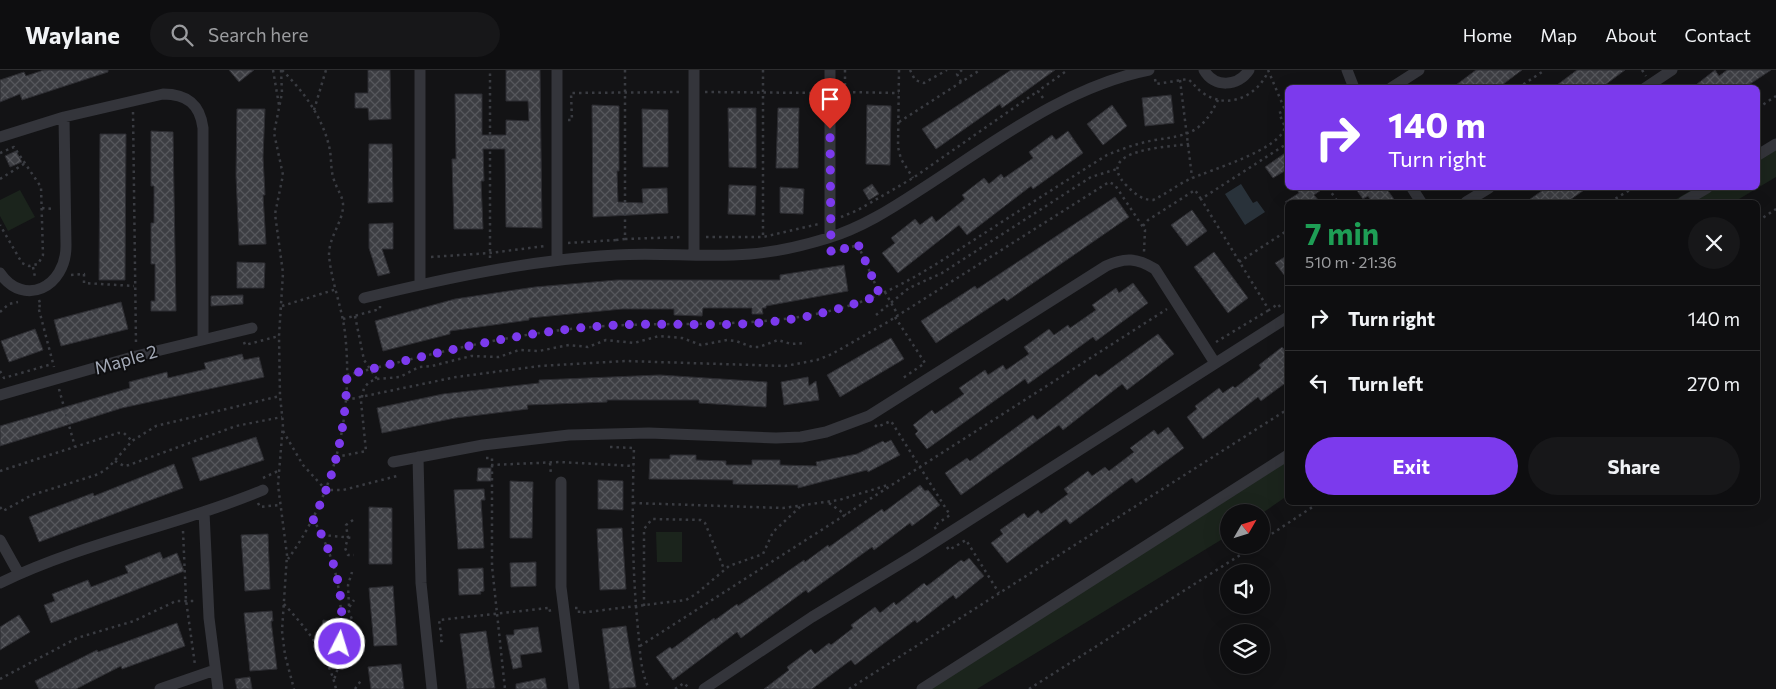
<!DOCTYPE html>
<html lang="en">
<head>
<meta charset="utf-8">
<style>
  :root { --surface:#0e0e10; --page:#171719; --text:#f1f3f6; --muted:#9b9c9f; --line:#2e2e30; --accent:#7c3aed }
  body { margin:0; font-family:Commissioner,sans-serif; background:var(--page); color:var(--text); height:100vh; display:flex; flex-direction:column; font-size:19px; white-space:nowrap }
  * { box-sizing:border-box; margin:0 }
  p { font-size:16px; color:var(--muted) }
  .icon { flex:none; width:28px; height:28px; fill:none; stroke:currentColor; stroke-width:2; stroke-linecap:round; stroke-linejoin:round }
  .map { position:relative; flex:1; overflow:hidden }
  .details { position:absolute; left:1285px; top:130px; width:475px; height:305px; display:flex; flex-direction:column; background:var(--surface); border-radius:8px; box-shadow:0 5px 20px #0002,0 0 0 1px var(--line) }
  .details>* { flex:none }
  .top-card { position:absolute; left:1285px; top:15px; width:475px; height:105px; border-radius:8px; box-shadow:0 5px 20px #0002,0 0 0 1px var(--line); background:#7c3aed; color:#fff; overflow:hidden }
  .needle { width:32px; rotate:51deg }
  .fabs { position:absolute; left:1220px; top:434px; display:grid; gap:10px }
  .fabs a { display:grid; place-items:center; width:50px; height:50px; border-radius:50%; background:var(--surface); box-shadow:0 5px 20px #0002,0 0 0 1px var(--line); font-size:25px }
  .pin { position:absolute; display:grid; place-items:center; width:42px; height:42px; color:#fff; margin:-51px -21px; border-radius:50% 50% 50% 0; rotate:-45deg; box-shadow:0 0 5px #0007 }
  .pin .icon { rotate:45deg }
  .me { position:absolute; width:55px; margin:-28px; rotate:5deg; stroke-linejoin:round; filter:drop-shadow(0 0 4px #0008) }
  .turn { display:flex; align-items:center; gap:18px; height:105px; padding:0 20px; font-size:22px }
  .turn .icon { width:65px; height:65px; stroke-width:2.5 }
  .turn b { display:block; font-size:35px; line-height:42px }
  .round { display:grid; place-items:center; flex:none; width:52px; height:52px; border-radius:26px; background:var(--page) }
  .headline { display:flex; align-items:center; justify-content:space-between; height:85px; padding:0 20px }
  h1 { font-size:30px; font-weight:700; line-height:38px; color:#1e9e55 }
  .button { display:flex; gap:10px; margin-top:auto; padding:10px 20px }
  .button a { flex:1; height:58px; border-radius:30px; background:var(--accent); color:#fff; font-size:20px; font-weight:700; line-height:58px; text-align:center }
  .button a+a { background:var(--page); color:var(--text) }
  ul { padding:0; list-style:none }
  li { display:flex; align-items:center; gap:15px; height:65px; padding:0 20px; border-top:1px solid var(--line) }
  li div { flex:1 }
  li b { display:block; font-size:19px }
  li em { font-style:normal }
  header { display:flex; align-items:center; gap:30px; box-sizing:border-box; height:70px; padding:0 25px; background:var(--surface); border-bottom:1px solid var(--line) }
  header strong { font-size:24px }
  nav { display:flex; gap:28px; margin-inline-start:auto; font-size:18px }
  .search { width:350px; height:45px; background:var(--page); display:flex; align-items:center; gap:12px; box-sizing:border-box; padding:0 18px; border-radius:28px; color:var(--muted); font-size:19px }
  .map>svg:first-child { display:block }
</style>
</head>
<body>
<header>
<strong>Waylane</strong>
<div class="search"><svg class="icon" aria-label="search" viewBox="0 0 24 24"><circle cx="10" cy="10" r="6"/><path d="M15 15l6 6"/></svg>Search here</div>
<nav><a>Home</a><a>Map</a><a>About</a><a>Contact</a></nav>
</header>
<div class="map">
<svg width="1776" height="619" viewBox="0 0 1776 619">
  <defs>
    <pattern id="building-cross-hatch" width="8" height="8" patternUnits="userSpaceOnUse" patternTransform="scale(1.25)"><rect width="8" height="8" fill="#3d3e43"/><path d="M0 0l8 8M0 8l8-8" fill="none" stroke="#56575c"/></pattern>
  </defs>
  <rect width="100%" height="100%" fill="#131315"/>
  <path fill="#1b241c" d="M1776 69V107L1734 132H1671L1695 118H1758V80Z
    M20 120 35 147 8 161 0 146V130Z
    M1287 387V426L1261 444V442H1229V465L977 619H921Z
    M656 462H682V492H657Z"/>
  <path fill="#29323a" d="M1241 114 1253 133 1257 131 1265 142 1245 155 1225 124Z"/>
  <path fill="url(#building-cross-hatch)" stroke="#2d2d32" d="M44 0H108V2L22 30 20 24 0 32V10L24 2 26 6Z
    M229 0H254L239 12Z
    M368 0H390L391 49 369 50 368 38H355V23H368Z
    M506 0H540L542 158 506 157 505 79H483L484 111H481L483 159H454L452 89H456L455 24H482V65H506V50L529 51 528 31H506Z
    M1011 0H1055L1002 38 1000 34 936 79 922 59Z
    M1476 0H1522L1498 18H1452Z
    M1577 0H1625L1601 18H1553Z
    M1715 0 1719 6 1727 0H1771L1744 18H1692Z
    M1171 25 1174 53 1145 56 1142 28Z
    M592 35 619 36V101H617L618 132 643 133 642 119 667 118 668 143 593 147Z
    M867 35 891 36 890 95 866 94Z
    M1112 35 1127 56 1103 75 1087 54Z
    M728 38H756V98L729 97Z
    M778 38H799L798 98H776Z
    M237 39H265L263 87 265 125H263L266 174 239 175 236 105Z
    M642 39 668 40V97H643Z
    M151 61 173 62 176 241H151V231H155V194H151V153H154V116H151Z
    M1068 61 1083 83 1033 119 1031 116 967 165 959 155 898 203 882 183 895 173 891 168 915 149 920 155 932 146 936 152 965 129 962 125 984 108 989 114 1001 104 1004 108 1033 88 1029 82 1052 65 1056 70Z
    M100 64H126L125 210H99Z
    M369 74H392L393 132 368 133Z
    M16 81 22 92 10 97 5 86Z
    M1288 81V99L1273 108 1265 97Z
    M872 114 879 124 869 130 863 120Z
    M729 115 756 116 755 145 728 144Z
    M780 117 804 119 803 144 780 143Z
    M1296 118H1324L1314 125 1320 132H1285L1299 123Z
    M1355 118H1386L1396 132H1372L1368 126 1363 129Z
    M1546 118H1587L1567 132H1526Z
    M1115 127 1129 147 1007 231 1004 228 936 273 921 251 975 216 977 219Z
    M1192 140 1207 161 1187 176 1171 155Z
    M393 153V179H382L390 203 378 206 369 178V154Z
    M1214 182 1248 228 1228 243 1194 197Z
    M1288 185V210L1275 193Z
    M237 192 265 193 264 218H237Z
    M844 195 848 221 766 236V238H762L763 244H752V238H703L702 246 674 245V239H622L529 248V250L450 261V264L383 281 375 251 455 229 535 217 617 210H780V205Z
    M1133 213 1148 233 1096 271 1093 267 1028 314 1025 309 927 379 915 364 918 361 913 355 932 340 935 344 964 324 959 318 985 300 988 305 1003 295 1006 300 1029 284 1024 277 1049 259 1054 265 1068 255 1070 258 1096 240 1092 235 1116 218 1119 223Z
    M243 225V234L211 236V226Z
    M121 232 128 259 61 276 54 250Z
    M35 259 43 280 9 292 1 271Z
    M1158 264 1174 284 1127 320 1122 314 1063 360 1059 355 961 425 945 403 967 388 970 391 1033 345 1037 350 1096 304 1099 307Z
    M891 268 904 289 840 327 827 305Z
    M1282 277 1288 284V311L1261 331 1258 327 1203 369 1187 347 1197 339 1195 336 1219 318 1223 323 1233 316 1235 318 1261 298 1259 295Z
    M242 284 244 290 259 287 264 307 122 338 0 376V356L130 318 129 312 167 302 168 308 206 299 204 293Z
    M660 305 767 312 766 337 699 333V330H607V332L527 335 528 339 455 348 382 363 377 338 443 324 539 313V310Z
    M808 307 809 316 816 311 819 330 784 335 781 312Z
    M1168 357 1184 378 1136 413 1132 408 1070 454 1066 449 1007 493 991 473 1003 464 1000 460 1024 443 1028 448 1038 440 1041 444 1068 424 1064 419 1088 401 1092 406 1105 397 1109 401 1134 382 1130 378 1154 360 1158 365Z
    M256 367 264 390 200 411 192 388Z
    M891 370 900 385 868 402 867 400 798 418V415L733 414V410L649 409 650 389H670V385H696V390L726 391V395H752V390H780V395L817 396 816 392 857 384 883 371 885 373Z
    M174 394 183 418 39 472 29 447 93 423 94 426Z
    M478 398H491V411H477Z
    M598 410 623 411V440L598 439Z
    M510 411 533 412 532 468H510Z
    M920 415 925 421 928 420 940 435 912 456 910 453 874 480 872 477 808 523 806 520 741 568 737 562 673 610 656 587 670 577 672 579 714 548 715 550 737 534 738 536 804 490 805 492 828 475 829 477 882 439 884 442Z
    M484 419 485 430H481L484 478 458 479 454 420Z
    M369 437 392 438V494H369Z
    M622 458 626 519 600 520 597 459Z
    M268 464 270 519 245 521 241 465Z
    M160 482 163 489 177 483 184 501 51 553 44 535 55 531 52 524 88 510 91 517 128 503 125 496Z
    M969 488 984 506 956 529 953 525 917 553 915 550 855 595 851 590 812 619H764L789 600 787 597 811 579 815 584 829 573 831 575 853 558 851 555 875 537 880 543 894 532 896 535 924 513 927 516 961 490 964 492Z
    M536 492V516L511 517 510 493Z
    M483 498 484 521 480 522 481 524 459 525 458 499Z
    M393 516 397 575 374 576 369 518Z
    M272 541 273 551H271L277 599 250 601 244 543Z
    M19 545 30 562 0 580V557Z
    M323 550 335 552 332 568 320 565Z
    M177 553 185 576 122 599 121 596 76 619H39L35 611 97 580 98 582Z
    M626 556 636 617 610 619 602 559Z
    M538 557 542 582 520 585 522 597 513 599 506 565H514V560Z
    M486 561 495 618 467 619 460 564Z
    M401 594 404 619H371L368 597Z
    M250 607 252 619H237L235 609Z
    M545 608 547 619H516V614Z"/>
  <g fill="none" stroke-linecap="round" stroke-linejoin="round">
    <path stroke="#3a3c42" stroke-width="2.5" stroke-dasharray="2.5 4" stroke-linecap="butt" d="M273 0 279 35
      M281 0 282 23 274 63 283 105 275 144 283 203 279 266 280 326 283 354 278 415 287 485 282 561 285 585 294 619
      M282 0C303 21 322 46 329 76 332 87 330 99 334 110 337 120 344 127 343 138 341 155 329 167 329 185 331 211 342 237 345 263 354 343 335 424 288 489
      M763 0V168
      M899 0 898 77 901 89 913 108
      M910 0 915 10 924 13 947 0
      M1268 0 1288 47
      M1642 0 1646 6
      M1155 9 1156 14 1188 9C1194 14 1197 19 1203 23 1227 40 1256 27 1268 2
      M1180 10 1192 107
      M961 12 957 4 962 0
      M1518 18 1545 0
      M705 22 820 23
      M840 22 899 23
      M845 22V0
      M1043 28 1038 21 1065 2 1063 0
      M1758 38 1776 26
      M314 40 326 0
      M133 42 136 274
      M568 50H572L571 23 682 22
      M899 52 980 0
      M1189 74C1169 77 1092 79 1126 115 1134 123 1141 130 1153 130 1166 124 1177 115 1190 109 1210 100 1280 80 1285 57L1279 43 1284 41
      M0 83 14 77 41 117 43 185 38 194 29 196 22 193 0 155
      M0 109 27 92
      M1328 118 1338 132
      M1330 132 1335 129
      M1610 132 1633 118
      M42 138 54 139
      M841 147 858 140 913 108 1038 21
      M1758 151 1776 139
      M1143 156 1148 150 1195 120 1201 129
      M706 167H763L819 154
      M625 169 683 167
      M616 170 625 169V0
      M568 173 616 170
      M831 179V183L858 175 880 225
      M431 187 490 183 545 176
      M490 188V0
      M1239 192 1288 160
      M33 197 35 207
      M71 205 84 204V213L134 216
      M885 222 898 245
      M39 230 41 236H38L54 297
      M282 236 337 219
      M1280 237 1278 234 1269 240 1201 129 1288 73
      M0 242 9 234 18 232
      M876 245 909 218 942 203 1091 107 1117 99
      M355 246 364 290 377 309
      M895 247 925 293 903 308
      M343 249 380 239V236
      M244 272 245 275 279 266
      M1216 272 1269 240
      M0 301 4 308 52 294
      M347 305C432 284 518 261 606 256 688 251 768 260 848 236 896 222 938 193 980 166 1022 139 1064 112 1107 85 1122 79 1138 73 1155 70 1189 65 1202 63 1218 30
      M59 319 75 377
      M346 330 456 307 540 296 625 291 785 296 817 290 832 284 886 253 1109 112 1115 115 1145 160 1144 182
      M875 355 877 357 891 351 950 445 934 456 936 459
      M283 361 303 395 326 420H343L397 406 396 404
      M610 377 634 378C632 438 632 499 638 559 640 579 640 600 649 619
      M336 387 366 381 361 331 364 318 369 312 377 309 400 307 419 297 432 296 471 286 499 287 519 280 539 281 569 275 588 277 606 270 634 273 659 266 682 268 701 275 727 270 736 271 752 277H759L778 270 791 274 806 273
      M486 388H492V496L505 619
      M115 391 124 396 129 395 236 356 282 347
      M550 393 551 405
      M491 395 559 392 634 396
      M0 401 118 363H124L132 371
      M263 408 278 401
      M258 433 260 437 279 435
      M633 433 783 438 839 430 888 415
      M829 433 846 445
      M0 437 3 441 32 425 99 404 109 397 132 371 156 356 280 326
      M313 449C337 490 344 529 340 575 339 587 339 599 334 609
      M353 450 346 455 348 468 345 478 348 485H354
      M183 461 186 530 195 595
      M322 465 353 468
      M1261 471 1320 432
      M947 477 949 480 966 470 999 523
      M284 534C306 558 329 586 336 619
      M349 536 348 515 352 502
      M644 536V459L652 449 701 450 705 453 724 499
      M575 538H579V543L686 530 696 524 729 496 763 484 773 462 801 436
      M440 571H442L439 550 548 538V541L552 540
      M640 576 1167 239
      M323 587 346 569 352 562 353 552 348 539 354 530
      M0 609 77 568 134 551 176 531H196
      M355 619 362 609
      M675 619 684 613 690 619
      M849 619 1288 339
      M1029 619 1256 475"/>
    <path stroke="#34353b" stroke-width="11" d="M694 0V184
      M830 0V167
      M1204 0C1214 18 1238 17 1249 0
      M1347 0 1354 18
      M1391 18 1419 0
      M1645 18 1672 0
      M0 67 64 47 163 24C187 24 200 34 203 58V269
      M1758 85 1776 74
      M1412 118 1421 132
      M1466 132 1489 118
      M1683 132 1707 118
      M557 190V0
      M0 203C24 238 66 217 66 176L64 47
      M420 214V0
      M364 228C447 208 530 190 616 185 660 182 705 188 750 184 776 182 802 176 828 168 861 158 891 139 920 120 992 74 1064 17 1149 0
      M0 325 136 286 252 258
      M418 387 421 513 432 619
      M393 392 483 375 569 365 649 363 776 368 801 367 826 362 869 346 1106 196C1125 187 1137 188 1155 199L1215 293
      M561 412V517L574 619
      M204 442 209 548 218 619
      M0 470 19 504
      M0 513C84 472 177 456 263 420
      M160 619 215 600
      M704 619 812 547 913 486 1288 247
      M922 619 1288 385"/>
  </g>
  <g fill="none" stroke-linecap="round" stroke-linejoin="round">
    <path stroke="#7c3aed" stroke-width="9" stroke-dasharray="0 16.2" d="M340 574C346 528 336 488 313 449 336 405 346 355 347 305 432 284 516 262 603 256 664 251 725 259 785 250 818 246 849 236 880 225L858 174 831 183 830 59"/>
  </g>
  <g text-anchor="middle" stroke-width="4" stroke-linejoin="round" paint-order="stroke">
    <g font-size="18" fill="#a4aab7" stroke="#0e0e10">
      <text transform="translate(126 290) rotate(-16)" y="6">Maple 2</text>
    </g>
  </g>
</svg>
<div class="fabs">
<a><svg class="needle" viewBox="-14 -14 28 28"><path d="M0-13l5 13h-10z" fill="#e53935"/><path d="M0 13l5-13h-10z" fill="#9b9c9f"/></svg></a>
<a><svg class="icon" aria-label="sound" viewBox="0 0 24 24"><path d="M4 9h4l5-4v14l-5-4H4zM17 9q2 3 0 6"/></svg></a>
<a><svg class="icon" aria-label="layers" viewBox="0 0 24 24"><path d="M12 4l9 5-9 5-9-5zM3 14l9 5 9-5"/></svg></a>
</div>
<div class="pin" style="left:830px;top:59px;background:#d93025"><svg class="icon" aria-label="arrive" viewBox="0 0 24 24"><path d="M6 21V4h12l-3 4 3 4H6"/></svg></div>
<svg class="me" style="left:340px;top:574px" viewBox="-20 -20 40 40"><circle r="17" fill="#7c3aed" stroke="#fff" stroke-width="3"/><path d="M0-11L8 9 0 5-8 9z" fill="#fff"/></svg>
<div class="top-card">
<div class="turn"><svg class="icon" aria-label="right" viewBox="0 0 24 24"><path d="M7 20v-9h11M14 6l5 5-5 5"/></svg><div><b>140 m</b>Turn right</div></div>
</div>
<section class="details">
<div class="headline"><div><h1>7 min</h1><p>510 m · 21:36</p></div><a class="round"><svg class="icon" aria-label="close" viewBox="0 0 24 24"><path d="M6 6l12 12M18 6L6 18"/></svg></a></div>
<ul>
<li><svg class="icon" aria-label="right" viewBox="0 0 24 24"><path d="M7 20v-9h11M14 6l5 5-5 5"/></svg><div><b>Turn right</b></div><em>140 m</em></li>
<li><svg class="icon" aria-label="left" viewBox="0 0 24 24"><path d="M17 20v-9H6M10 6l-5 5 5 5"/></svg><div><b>Turn left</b></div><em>270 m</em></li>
</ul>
<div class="button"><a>Exit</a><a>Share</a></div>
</section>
</div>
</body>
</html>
